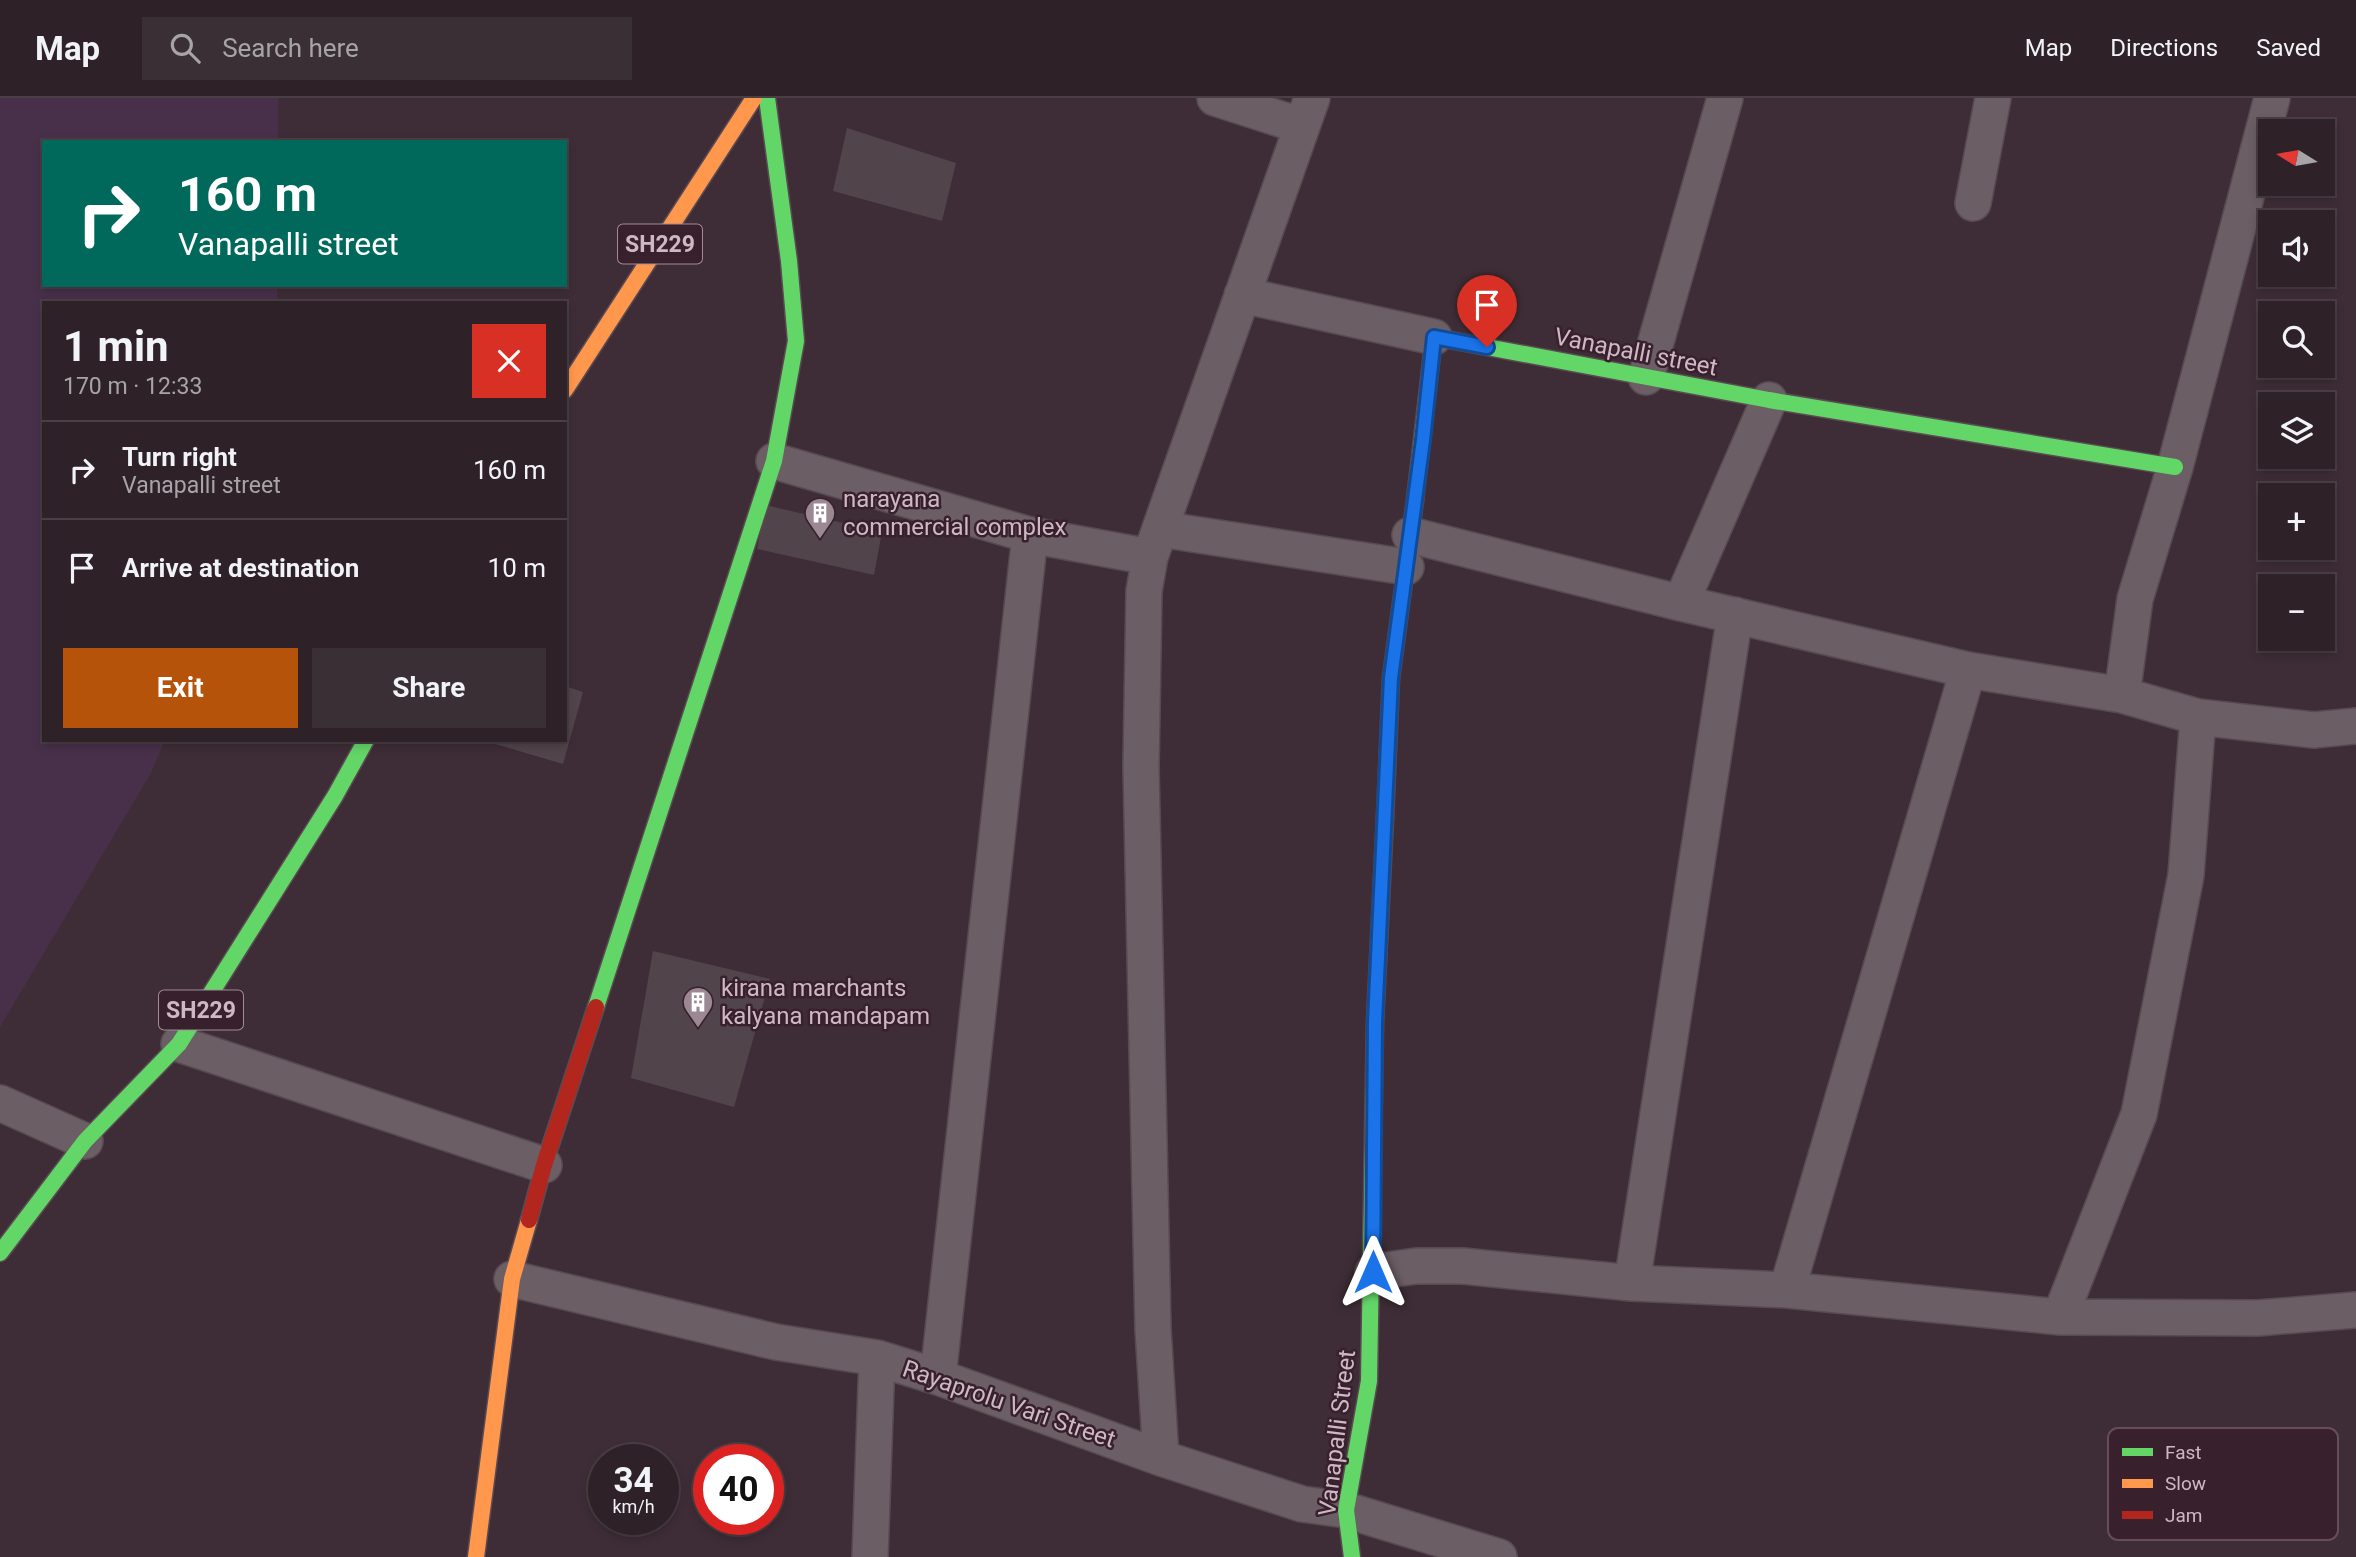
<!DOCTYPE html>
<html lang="en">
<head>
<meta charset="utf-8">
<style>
  :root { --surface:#2e2228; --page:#3a2f34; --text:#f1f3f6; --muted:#a7a4a8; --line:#493f45; --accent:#b45309 }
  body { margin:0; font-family:Roboto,sans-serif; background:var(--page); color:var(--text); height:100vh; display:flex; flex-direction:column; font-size:26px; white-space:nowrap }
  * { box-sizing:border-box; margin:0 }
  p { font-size:23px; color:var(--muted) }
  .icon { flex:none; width:38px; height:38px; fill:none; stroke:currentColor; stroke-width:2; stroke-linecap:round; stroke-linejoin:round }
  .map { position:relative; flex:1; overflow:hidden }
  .drawer { position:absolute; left:42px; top:203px; width:525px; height:441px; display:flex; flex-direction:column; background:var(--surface); border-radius:0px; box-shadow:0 4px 10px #0003,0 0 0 2px var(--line) }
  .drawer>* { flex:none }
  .hud { position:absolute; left:42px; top:42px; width:525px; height:147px; border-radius:0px; box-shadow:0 4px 10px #0003,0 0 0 2px var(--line); background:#00695c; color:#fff; overflow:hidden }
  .needle { width:46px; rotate:281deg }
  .controls { position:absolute; left:2258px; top:21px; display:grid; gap:14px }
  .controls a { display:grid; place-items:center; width:77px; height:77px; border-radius:0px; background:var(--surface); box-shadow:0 4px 10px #0003,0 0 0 2px var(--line); font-size:35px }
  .speed { position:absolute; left:588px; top:1346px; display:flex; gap:14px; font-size:35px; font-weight:700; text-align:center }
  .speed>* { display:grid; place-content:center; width:91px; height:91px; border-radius:50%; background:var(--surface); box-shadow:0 4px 10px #0003,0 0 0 2px var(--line); line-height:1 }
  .speed small { font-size:18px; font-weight:400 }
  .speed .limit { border:10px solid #d22; background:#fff; color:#111 }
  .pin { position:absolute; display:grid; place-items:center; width:60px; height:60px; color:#fff; margin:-72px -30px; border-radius:50% 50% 50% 0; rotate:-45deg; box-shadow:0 0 7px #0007 }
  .pin .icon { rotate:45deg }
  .me { position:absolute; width:77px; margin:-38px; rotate:0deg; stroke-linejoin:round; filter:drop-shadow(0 0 5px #0008) }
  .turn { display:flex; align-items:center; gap:24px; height:147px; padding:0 21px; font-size:32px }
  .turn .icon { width:91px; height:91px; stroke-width:2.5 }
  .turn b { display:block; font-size:49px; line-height:60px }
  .round { display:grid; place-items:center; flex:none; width:74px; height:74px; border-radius:0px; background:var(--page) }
  .summary { display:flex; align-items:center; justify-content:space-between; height:119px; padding:0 21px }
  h1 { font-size:42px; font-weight:700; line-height:52px }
  .button { display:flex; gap:14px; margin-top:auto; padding:14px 21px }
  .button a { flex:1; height:80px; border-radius:0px; background:var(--accent); color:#fff; font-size:28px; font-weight:700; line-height:80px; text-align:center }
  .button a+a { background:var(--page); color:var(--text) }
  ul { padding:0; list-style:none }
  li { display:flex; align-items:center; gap:21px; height:98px; padding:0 21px; border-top:2px solid var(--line) }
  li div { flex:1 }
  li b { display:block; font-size:26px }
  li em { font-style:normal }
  header { display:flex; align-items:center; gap:42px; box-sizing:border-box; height:98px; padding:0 35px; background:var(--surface); border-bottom:2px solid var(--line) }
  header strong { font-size:33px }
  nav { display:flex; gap:38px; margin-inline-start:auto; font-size:24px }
  .search { width:490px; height:63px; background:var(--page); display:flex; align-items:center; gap:18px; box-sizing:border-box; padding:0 24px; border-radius:0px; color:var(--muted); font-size:26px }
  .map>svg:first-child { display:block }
</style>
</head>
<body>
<header>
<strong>Map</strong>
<div class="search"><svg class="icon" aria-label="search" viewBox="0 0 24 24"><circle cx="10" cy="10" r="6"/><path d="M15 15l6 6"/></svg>Search here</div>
<nav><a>Map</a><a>Directions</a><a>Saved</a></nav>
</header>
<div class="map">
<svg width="2356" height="1459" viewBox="0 0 2356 1459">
  <rect width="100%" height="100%" fill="#3e2d36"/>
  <path fill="#48304a" d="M0 0H278V44H44V187H277V205H44V642H165L151 675 0 929Z"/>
  <path fill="#52444b" d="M847 30 956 65 942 123 833 93Z
    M765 407 882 434 874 477 757 451Z
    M565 588 583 594 563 666 485 643 565 642Z
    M653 853 770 881 734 1009 631 980Z"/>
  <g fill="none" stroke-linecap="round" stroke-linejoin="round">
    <g stroke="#574a51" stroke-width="38">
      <path id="street" d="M1215 0 1302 28
        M1973 105 1993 0
        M1242 197 1434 239
        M1646 279 1725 0
        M774 363 1030 437 1150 459 1144 493 1141 669 1153 1231 1161 1360
        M1160 431 1406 469
        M1410 437 1681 505 1968 572 2122 597 2198 619 2314 632 2356 628
        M1150 459 1312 0
        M1681 505 1769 302
        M2122 597 2135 501 2175 369 2272 0
        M179 946 544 1067
        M0 1005 85 1043
        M1373 1174 1416 1168H1463L1632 1185 1787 1192 2060 1219 2258 1220 2356 1212
        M512 1181 776 1244 877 1260 938 1279 1161 1360 1302 1406 1346 1412 1499 1459
        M1632 1185 1735 517
        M1787 1192 1968 572
        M2060 1219 2139 1016 2186 777 2198 619
        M938 1279 1030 437
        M870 1459 877 1260"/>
    </g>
    <g stroke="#5a4b53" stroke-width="19">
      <path id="fast" d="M1415 402 1434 239 1769 302 2175 369
        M596 909 774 363 796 243 789 163 767 0
        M0 1155 85 1043 179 946 335 698 366 642
        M1352 1459 1346 1412 1369 1283 1375 924 1385 720"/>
    </g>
    <g stroke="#5a4b53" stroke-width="19">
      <path id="slow" d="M565 292 754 0
        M1385 720 1391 580 1415 402
        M476 1459 512 1181 529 1122"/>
    </g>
    <g stroke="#5a4b53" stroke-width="19">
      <path id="jam" d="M529 1122 544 1067 596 909"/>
    </g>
    <use href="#street" stroke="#6b5e64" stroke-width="35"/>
    <use href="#fast" stroke="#63d668" stroke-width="16"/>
    <use href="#slow" stroke="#ff974d" stroke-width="16"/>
    <use href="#jam" stroke="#b3261e" stroke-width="16"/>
  </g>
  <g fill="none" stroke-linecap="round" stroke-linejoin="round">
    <g stroke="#114b97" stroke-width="18">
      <path id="route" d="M1373 1174 1375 924 1391 580 1423 342 1434 239 1487 249"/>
    </g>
    <use href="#route" stroke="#1a73e8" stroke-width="12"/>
  </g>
  <defs>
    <g id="building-pin" transform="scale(1.575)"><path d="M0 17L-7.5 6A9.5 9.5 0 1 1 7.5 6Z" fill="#9b8892" stroke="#39202d"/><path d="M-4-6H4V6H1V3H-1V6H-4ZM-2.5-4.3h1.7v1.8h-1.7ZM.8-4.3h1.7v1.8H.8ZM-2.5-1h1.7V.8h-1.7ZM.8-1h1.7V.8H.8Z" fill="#fff"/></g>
  </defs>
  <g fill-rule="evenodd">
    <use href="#building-pin" x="820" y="415"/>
    <use href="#building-pin" x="698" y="904"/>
  </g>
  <g text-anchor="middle" stroke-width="5" stroke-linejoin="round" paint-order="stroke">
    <g fill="#39202d" stroke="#a18b96" stroke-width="2">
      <rect x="618" y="126.5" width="84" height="39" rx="5"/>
      <rect x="159" y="892.5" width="84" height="39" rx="5"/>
    </g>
    <g font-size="23" font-weight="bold" fill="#cdb9c3">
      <text x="660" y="154">SH229</text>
      <text x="201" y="920">SH229</text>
    </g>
    <g font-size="24" fill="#cdb9c3" stroke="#39202d">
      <text transform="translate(1636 254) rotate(11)" y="8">Vanapalli street</text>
      <text transform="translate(1009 1306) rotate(19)" y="8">Rayaprolu Vari Street</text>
      <text transform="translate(1337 1335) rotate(-83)" y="8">Vanapalli Street</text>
    </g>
    <g font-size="24" fill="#cdb9c3" stroke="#39202d" text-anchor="start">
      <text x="843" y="409">narayana<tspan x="843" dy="28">commercial complex</tspan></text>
      <text x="721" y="898">kirana marchants<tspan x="721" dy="28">kalyana mandapam</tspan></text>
    </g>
  </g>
  <rect x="2108" y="1330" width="230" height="112" rx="10" fill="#39202d" stroke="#654e5a" stroke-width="2"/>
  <rect x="2122" y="1350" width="31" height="8" fill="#63d668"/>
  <rect x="2122" y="1381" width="31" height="9" fill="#ff974d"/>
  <rect x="2122" y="1413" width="31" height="8" fill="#b3261e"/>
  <g font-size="19" fill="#cdb9c3">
    <text x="2165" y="1361">Fast</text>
    <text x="2165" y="1392">Slow</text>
    <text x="2165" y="1424">Jam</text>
  </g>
</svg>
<div class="controls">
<a><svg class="needle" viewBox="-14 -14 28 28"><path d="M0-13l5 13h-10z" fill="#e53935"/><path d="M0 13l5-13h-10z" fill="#a7a4a8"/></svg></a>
<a><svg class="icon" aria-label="sound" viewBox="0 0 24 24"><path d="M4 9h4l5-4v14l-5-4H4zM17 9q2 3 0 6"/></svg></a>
<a><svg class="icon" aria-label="search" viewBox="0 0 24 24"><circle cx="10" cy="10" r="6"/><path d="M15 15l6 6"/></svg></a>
<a><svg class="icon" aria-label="layers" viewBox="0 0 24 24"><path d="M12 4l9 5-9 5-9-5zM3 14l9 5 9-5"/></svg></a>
<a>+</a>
<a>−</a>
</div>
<div class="speed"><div>34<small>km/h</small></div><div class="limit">40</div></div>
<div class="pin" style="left:1487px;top:249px;background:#d93025"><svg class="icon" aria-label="arrive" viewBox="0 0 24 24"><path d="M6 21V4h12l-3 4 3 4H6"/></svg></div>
<svg class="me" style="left:1373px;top:1174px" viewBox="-20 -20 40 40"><path d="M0-17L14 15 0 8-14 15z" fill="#1a73e8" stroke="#fff" stroke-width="4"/></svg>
<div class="hud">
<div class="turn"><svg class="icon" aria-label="right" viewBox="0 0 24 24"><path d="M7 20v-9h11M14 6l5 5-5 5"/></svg><div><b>160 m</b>Vanapalli street</div></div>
</div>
<section class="drawer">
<div class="summary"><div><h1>1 min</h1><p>170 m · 12:33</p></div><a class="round" style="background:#d93025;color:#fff"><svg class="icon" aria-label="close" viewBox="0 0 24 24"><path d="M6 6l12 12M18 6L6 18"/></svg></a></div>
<ul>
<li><svg class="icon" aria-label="right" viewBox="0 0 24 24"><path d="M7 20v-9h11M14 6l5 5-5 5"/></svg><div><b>Turn right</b><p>Vanapalli street</p></div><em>160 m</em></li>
<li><svg class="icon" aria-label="arrive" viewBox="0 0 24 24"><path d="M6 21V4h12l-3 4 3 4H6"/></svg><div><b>Arrive at destination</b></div><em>10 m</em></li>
</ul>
<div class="button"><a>Exit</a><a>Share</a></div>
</section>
</div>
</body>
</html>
